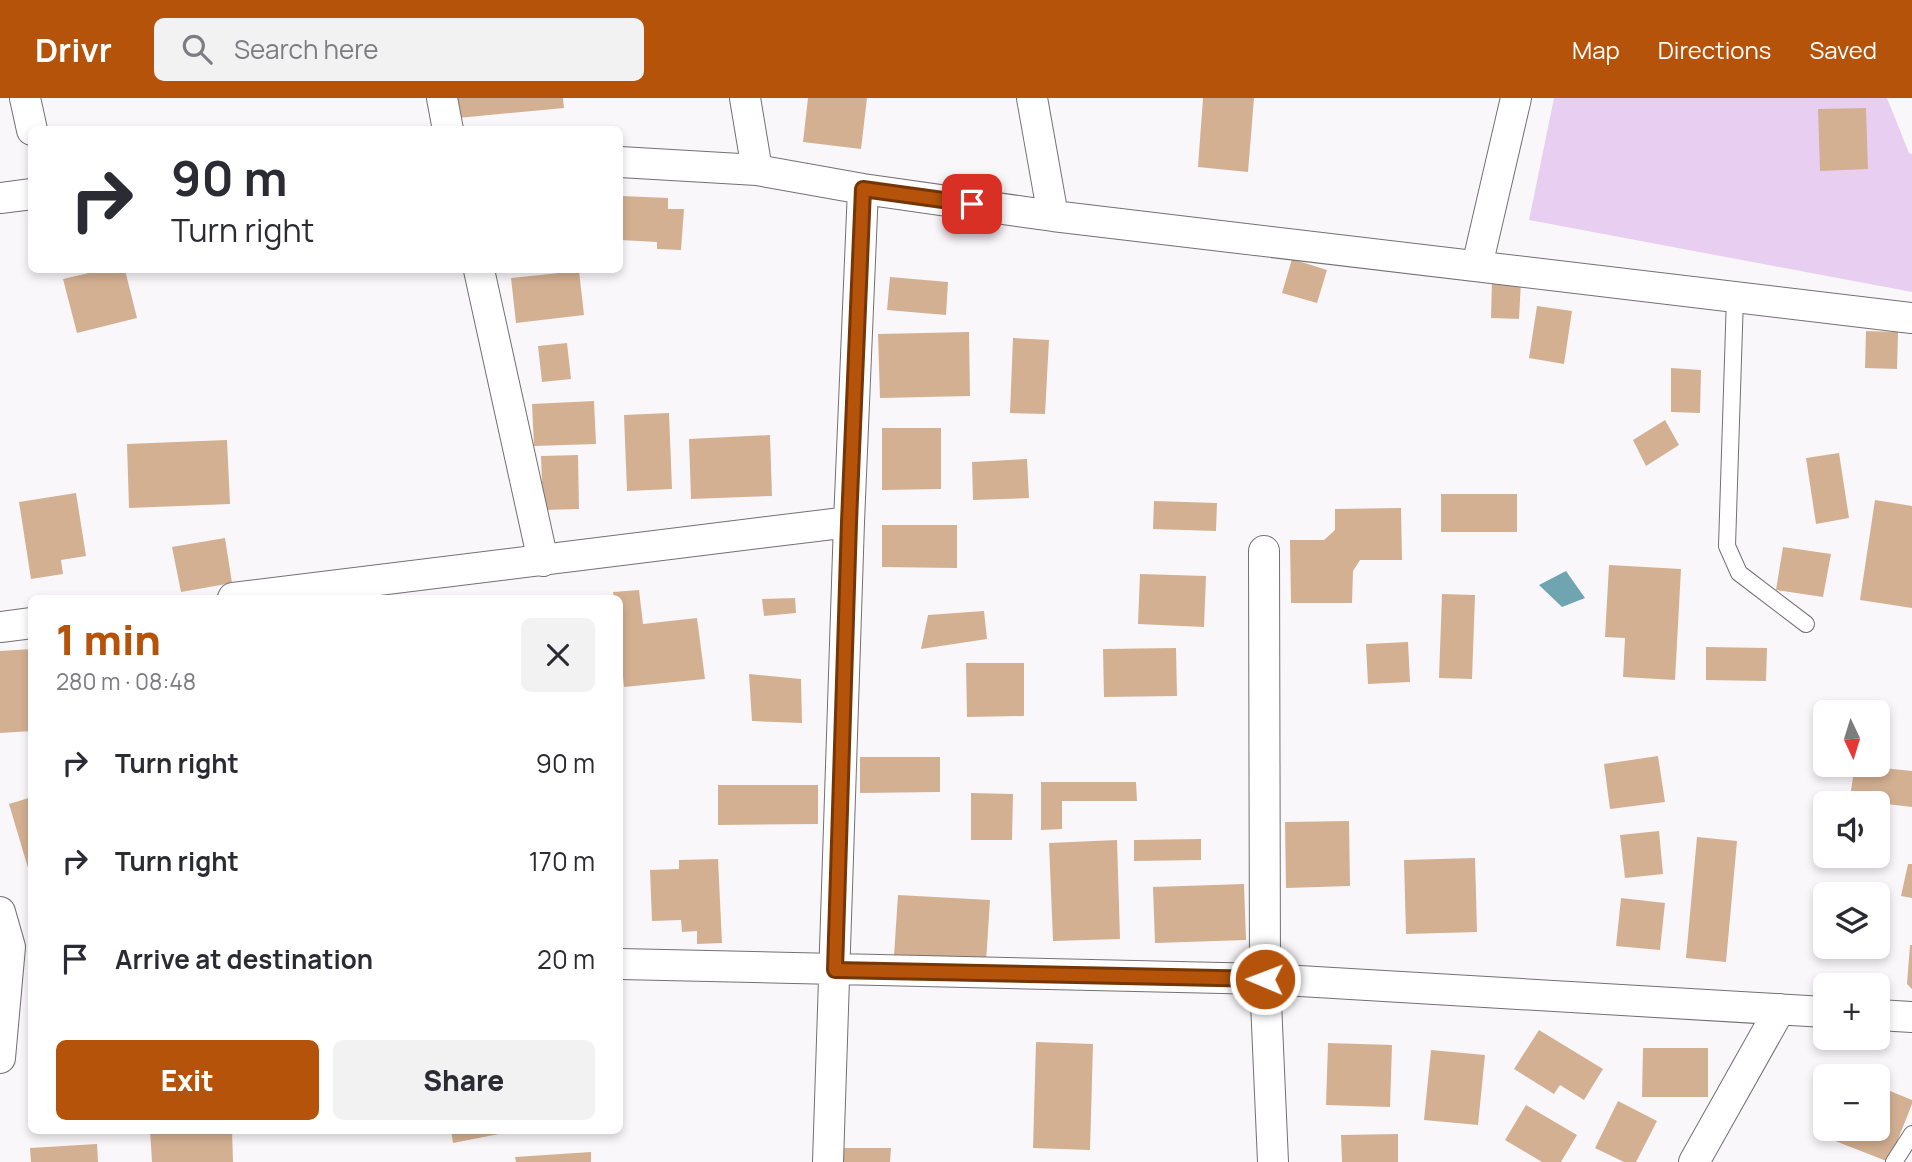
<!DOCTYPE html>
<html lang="en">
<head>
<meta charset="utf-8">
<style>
  :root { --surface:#fff; --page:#f2f2f3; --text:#2b2b33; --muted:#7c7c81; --accent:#b45309 }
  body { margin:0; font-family:Manrope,sans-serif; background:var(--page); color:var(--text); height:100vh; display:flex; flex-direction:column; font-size:26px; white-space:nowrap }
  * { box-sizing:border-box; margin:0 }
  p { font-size:23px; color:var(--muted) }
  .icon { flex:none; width:38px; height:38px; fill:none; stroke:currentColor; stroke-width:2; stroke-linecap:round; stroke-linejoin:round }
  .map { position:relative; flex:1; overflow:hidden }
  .details { position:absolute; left:28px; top:497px; width:595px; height:539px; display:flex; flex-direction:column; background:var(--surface); border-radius:10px; box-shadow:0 4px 10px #0003 }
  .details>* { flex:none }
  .guide { position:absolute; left:28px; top:28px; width:595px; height:147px; border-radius:10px; box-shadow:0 4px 10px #0003; background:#fff; color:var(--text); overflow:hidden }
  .needle { width:46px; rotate:176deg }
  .controls { position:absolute; left:1813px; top:602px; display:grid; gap:14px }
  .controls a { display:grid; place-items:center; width:77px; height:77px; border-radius:10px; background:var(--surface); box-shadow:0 4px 10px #0003; font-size:35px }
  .pin { position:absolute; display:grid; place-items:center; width:60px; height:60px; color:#fff; margin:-30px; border-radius:14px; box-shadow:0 4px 10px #0006 }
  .me { position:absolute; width:77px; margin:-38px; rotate:271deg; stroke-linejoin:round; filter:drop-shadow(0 0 5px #0008) }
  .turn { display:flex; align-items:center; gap:24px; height:147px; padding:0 28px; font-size:32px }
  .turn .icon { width:91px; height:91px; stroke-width:2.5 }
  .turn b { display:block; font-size:49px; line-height:60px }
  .round { display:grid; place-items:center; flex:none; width:74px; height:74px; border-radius:10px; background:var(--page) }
  .overview { display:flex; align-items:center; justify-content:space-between; height:119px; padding:0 28px }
  h1 { font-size:42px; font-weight:800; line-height:52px; color:var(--accent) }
  .action { display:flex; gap:14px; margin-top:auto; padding:14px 28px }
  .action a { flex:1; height:80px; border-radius:10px; background:var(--accent); color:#fff; font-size:28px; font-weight:800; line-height:80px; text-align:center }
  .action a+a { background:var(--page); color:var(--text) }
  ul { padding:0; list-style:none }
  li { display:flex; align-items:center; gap:21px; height:98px; padding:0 28px }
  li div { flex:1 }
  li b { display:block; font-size:26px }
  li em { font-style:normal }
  header { display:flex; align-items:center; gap:42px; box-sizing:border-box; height:98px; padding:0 35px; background:var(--accent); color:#fff }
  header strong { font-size:33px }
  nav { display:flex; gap:38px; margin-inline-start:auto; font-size:24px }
  .search { width:490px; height:63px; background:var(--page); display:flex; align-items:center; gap:18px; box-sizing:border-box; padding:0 24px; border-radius:10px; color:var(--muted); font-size:26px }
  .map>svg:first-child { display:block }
</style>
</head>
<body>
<header>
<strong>Drivr</strong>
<div class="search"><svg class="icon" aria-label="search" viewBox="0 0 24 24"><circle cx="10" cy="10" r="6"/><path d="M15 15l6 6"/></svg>Search here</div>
<nav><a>Map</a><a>Directions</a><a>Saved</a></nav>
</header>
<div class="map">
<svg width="1912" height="1064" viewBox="0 0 1912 1064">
  <rect width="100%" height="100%" fill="#faf7fa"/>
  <path fill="#e8cff1" d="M1554 0H1887L1909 55 1912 56V194L1529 122Z"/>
  <path fill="#6fa5b0" d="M1566 473 1585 500 1562 509 1539 487Z"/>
  <path fill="#d4b092" d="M456 0H563L564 10 458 20Z
    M808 0H867L861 51 803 44Z
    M1203 0H1254L1248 74 1198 69Z
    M1866 10 1868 71 1820 73 1818 11Z
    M622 98 668 100V111H684L681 152 657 151V144L620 142Z
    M1292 161 1327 172 1317 205 1282 195Z
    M102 172H125L137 220 77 235 63 181Z
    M579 173 584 217 516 225 511 180Z
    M890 179 948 184 946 217 887 212Z
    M1492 182 1521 183 1519 221 1491 220Z
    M1537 208 1572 213 1564 266 1529 260Z
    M1866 233 1898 234 1897 271 1865 270Z
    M969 234 970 298 880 300 878 236Z
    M1013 240 1049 242 1045 316 1010 315Z
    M567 245 571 281 542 284 538 248Z
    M1671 270 1701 272 1700 315 1671 314Z
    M594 303 596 346 534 348 532 306Z
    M669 315 672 391 627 393 624 317Z
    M1665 322 1679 347 1646 368 1633 342Z
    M882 330H941V391L882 392Z
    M770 337 772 398 691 401 689 341Z
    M227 342 230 406 129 410 127 346Z
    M1839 355 1849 420 1816 426 1806 360Z
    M578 357 579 411 543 412 541 358Z
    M1027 361 1029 400 973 402 972 364Z
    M76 395 86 458 61 462 63 476 31 481 19 404Z
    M1441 396H1517V434H1441Z
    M1875 402 1912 408V510L1860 502Z
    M1154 403 1217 405 1216 433 1153 431Z
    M1401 410 1402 462H1360L1353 473 1352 505H1291L1290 442H1324L1335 432V411Z
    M882 427H957V470L882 469Z
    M225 440 232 485 181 494 172 449Z
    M1783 449 1831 456 1823 499 1776 492Z
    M1609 467 1681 471 1675 582 1623 579 1625 540 1605 539Z
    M1140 476 1206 478 1204 529 1138 526Z
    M639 492 643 526 697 520 705 581 624 589 620 549V500H614L613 494Z
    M1442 496 1475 497 1472 581 1439 580Z
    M795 500 796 515 764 518 762 501Z
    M984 513 987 541 921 551 928 517Z
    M1408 544 1410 584 1368 586 1366 546Z
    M1706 549 1767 550 1766 583 1706 582Z
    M1176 550 1177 598 1104 599 1103 551Z
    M32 551V633L0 635V553Z
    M966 565H1024V618L967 619Z
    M749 576 801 581 802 625 752 623Z
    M1658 658 1665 704 1610 711 1604 666Z
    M860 659H940V694L860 695Z
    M1855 667 1912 673V709L1887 706 1883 736 1878 735V705H1849Z
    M1041 684H1136L1137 703H1062V731L1041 732Z
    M718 687H818V726L718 727Z
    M971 695 1013 696 1012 742H971Z
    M32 699V779L31 780 9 706Z
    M1349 723 1350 788 1286 790 1285 724Z
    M1659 733 1663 776 1625 780 1620 737Z
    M1697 739 1737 743 1726 864 1686 860Z
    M1201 741V762L1134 763V742Z
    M1117 742 1120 841 1053 843 1049 745Z
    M1475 760 1477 834 1406 836 1404 762Z
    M718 761 722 845 697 846V833L682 834 681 822 652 823 650 772 679 771V762Z
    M1908 766H1912V800L1901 798Z
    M1244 786 1246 842 1155 845 1153 789Z
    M898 797 990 802 986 864 894 858Z
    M1621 800 1665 805 1660 852 1616 848Z
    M1910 847H1912V891L1907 886Z
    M1539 932 1603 971 1584 1002 1560 987 1554 996 1514 971Z
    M1036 944 1093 946 1090 1052 1033 1050Z
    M1328 945 1392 947 1390 1009 1326 1007Z
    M1643 950H1708V999H1642Z
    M1431 952 1485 957 1478 1027 1424 1022Z
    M1878 988 1912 1002V1006L1889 1064 1825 1039 1828 1031H1878Z
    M1618 1003 1657 1023 1636 1064H1624L1595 1050Z
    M1526 1007 1577 1037 1561 1064H1542L1505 1042Z
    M150 1032H232L233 1064H152Z
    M451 1032H498L499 1036 453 1045Z
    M1398 1036V1064H1342L1341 1037Z
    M97 1046 98 1064H31L30 1050Z
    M839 1050H891L890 1064H839Z
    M591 1054V1064H516L515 1059Z"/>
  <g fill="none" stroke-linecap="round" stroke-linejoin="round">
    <g stroke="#727072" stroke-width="18">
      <path id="lane" d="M1735 199 1727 448 1739 475 1806 526
        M1894 1064 1912 1036"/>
    </g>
    <g stroke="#727072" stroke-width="32">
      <path id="street" d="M25 0 32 32
        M442 0 448 32
        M745 0 757 72
        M1032 0 1053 118
        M620 64 757 72 863 91 1053 118 1912 220
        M0 100 32 96
        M1477 168 1516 0
        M479 172 543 463
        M1264 453 1265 881 1273 1064
        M233 500 849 424
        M0 529 32 525
        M0 814 10 849 0 960
        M620 866 1265 881 1825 914
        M1878 917 1912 919
        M828 1064 849 424 863 91
        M1694 1064 1780 911"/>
    </g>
    <use href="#lane" stroke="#fff" stroke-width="16"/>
    <use href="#street" stroke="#fff" stroke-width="30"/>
  </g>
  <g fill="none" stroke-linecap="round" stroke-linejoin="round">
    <g stroke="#753606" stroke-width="18">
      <path id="route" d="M972 106 863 91 849 424 835 872 1265 881"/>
    </g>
    <use href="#route" stroke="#b45309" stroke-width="12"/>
  </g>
</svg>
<div class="controls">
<a><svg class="needle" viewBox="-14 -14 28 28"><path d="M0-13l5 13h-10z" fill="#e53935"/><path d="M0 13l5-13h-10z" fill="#7c7c81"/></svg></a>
<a><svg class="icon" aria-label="sound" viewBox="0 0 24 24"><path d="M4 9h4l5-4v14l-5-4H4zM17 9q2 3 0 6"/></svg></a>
<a><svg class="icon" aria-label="layers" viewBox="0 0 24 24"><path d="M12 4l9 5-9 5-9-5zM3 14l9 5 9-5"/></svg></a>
<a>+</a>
<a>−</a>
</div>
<div class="pin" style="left:972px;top:106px;background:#d93025"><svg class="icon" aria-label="arrive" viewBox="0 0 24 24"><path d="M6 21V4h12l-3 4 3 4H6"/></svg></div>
<svg class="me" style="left:1265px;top:881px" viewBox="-20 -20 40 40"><circle r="17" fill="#b45309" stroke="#fff" stroke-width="3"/><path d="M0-11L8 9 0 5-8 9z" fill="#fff"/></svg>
<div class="guide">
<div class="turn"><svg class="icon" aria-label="right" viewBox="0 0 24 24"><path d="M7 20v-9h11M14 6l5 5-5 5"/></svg><div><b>90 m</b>Turn right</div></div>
</div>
<section class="details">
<div class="overview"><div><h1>1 min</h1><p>280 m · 08:48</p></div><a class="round"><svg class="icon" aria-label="close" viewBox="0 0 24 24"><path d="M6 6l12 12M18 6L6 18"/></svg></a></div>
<ul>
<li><svg class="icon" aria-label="right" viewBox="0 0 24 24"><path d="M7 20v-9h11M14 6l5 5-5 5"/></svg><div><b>Turn right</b></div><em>90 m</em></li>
<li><svg class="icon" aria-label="right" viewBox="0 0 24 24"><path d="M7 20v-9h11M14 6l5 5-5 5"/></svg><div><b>Turn right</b></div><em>170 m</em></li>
<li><svg class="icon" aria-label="arrive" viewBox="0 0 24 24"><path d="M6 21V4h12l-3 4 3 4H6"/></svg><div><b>Arrive at destination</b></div><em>20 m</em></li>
</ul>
<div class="action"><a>Exit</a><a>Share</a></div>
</section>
</div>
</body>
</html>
